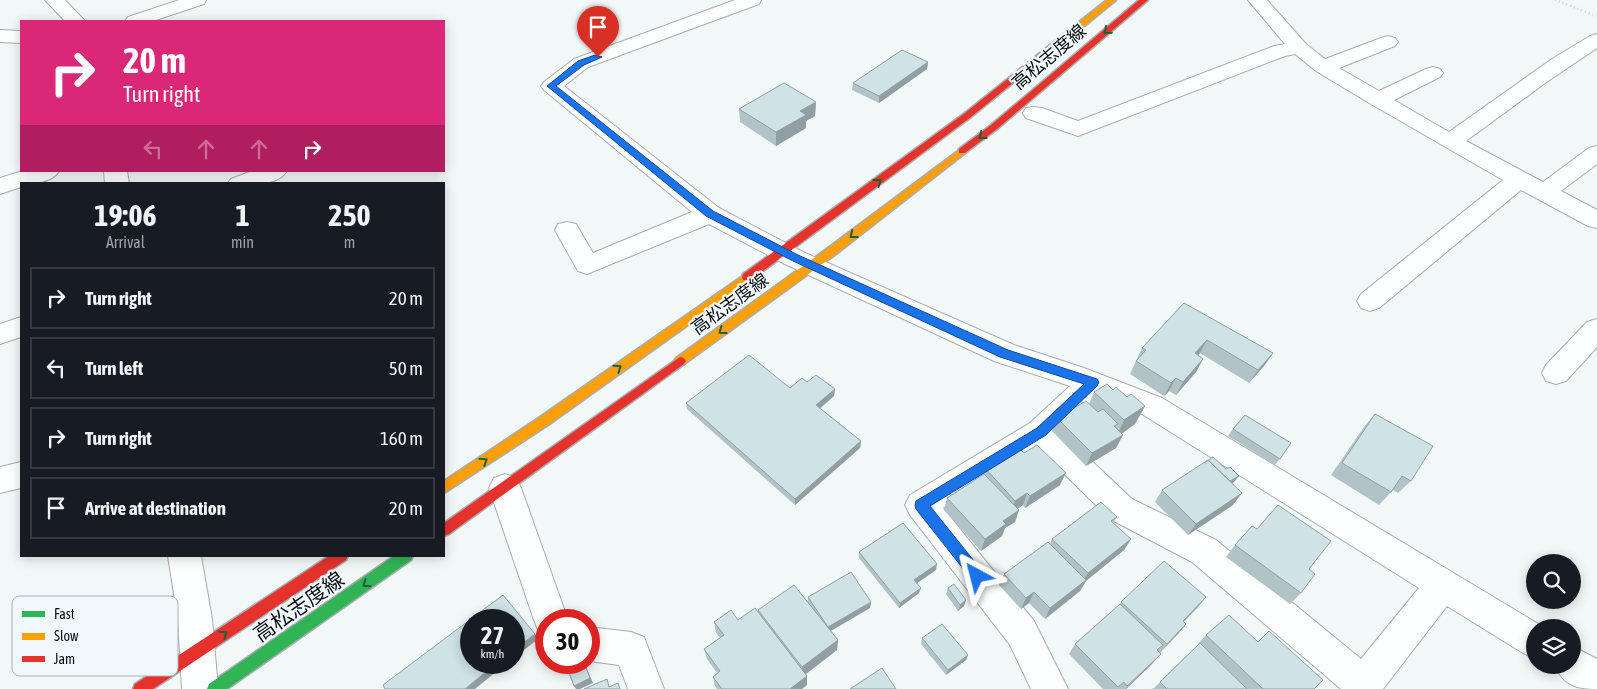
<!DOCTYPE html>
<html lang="en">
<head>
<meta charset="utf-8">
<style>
  :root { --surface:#171b24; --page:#20242c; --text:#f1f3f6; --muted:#9ea1a6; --line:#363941 }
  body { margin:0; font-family:"Asap Condensed","Noto Sans JP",sans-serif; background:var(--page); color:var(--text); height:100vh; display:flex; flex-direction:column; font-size:19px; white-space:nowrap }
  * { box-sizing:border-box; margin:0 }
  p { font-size:16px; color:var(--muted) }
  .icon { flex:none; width:28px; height:28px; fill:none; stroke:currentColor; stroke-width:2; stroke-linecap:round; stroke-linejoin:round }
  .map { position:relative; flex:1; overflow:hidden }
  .side { position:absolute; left:20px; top:182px; width:425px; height:375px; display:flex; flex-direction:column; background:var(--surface); border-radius:0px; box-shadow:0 2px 12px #0003 }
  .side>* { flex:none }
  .banner { position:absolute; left:20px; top:20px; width:425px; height:152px; border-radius:0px; box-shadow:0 2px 12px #0003; background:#db2777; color:#fff; overflow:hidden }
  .buttons { position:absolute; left:1526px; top:554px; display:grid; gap:10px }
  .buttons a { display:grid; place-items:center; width:55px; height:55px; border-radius:50%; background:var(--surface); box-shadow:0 2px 12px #0003; font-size:25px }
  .speed { position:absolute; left:460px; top:609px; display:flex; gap:10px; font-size:25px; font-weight:700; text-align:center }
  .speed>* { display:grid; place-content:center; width:65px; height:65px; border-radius:50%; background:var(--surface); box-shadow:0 2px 12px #0003; line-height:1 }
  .speed small { font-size:12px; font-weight:400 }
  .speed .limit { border:8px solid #d22; background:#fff; color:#111 }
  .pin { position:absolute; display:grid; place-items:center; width:42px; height:42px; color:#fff; margin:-51px -21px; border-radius:50% 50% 50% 0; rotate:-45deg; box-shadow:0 0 5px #0007 }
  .pin .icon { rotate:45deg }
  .me { position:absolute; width:55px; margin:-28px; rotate:322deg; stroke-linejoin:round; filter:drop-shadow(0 0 4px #0008) }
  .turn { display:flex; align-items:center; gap:18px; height:105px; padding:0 20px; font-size:22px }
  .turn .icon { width:65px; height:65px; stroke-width:2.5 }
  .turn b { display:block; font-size:35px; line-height:42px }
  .lanes { display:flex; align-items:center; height:48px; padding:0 20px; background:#0003; justify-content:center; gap:25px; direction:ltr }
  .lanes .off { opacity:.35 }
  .eta { display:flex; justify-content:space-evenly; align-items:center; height:85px; text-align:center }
  .eta b { font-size:30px; font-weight:700; line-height:35px }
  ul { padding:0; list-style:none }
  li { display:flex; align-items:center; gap:15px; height:62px; margin:0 10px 8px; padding:0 10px; border:2px solid var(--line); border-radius:0px }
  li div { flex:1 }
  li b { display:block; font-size:19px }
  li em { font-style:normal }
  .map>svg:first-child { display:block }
</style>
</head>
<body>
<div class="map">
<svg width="1597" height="689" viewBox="0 0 1597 689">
  <rect width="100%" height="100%" fill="#f2f7f8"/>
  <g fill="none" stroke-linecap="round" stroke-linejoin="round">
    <g stroke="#a9adae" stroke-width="2">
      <path id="street" d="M45 0H65L85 21H65Z
        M179 0H206L204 4 153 21H125L128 17Z
        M735 0H761L759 4 588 67 564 86 719 208 803 252 1014 345 1084 368 1162 398 1545 628H1535V658L1523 653 1447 606 1383 689H1341L1192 562 1110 519 1039 449 943 508 1034 621 1068 689H1031L1010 645 910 515 905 505 910 495 1030 423 1070 386 994 361 785 264 709 224 587 274 578 271 555 230 558 224 567 222 576 224 593 253 692 212 544 90 541 86 544 82 574 59ZM1097 397 1142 414 1419 588 1361 659 1216 540 1132 499 1061 432Z
        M1248 0H1267L1306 44 1325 59 1381 38 1388 36 1395 38 1398 42 1395 46 1339 68 1379 91 1426 69 1433 67 1440 69 1443 73 1440 77 1394 100 1449 132 1552 59 1590 36 1597 34V48L1548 81 1466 141 1543 182 1589 148 1597 146V164L1561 191 1597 210V228L1588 226 1521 190 1379 308 1370 311 1361 308 1357 301 1361 294 1503 180 1371 104 1316 71 1295 54 1285 56 1078 136 1026 118 1023 113 1026 108 1034 107 1042 108 1078 121 1274 46 1285 44Z
        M0 30 21 31V43L0 42Z
        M22 171H59C53 182 33 184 21 184V187L0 194V178Z
        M104 171H127L129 184H105Z
        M252 171H287C276 188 245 184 227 184L231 179Z
        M21 317V337L0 344V324Z
        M1597 319V347L1566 381 1556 384 1546 381 1542 373 1546 365 1587 322Z
        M21 462V488L0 493V467Z
        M505 474 516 478 521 488 568 620H546V635L539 632 534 620 489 488 494 478Z
        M168 556H201L212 619 218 689H182L178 619Z
        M589 627 631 632 644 637 664 689H628L619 665 589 661Z
        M1572 646 1597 659V689C1576 689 1563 685 1555 665H1572Z"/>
    </g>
    <g stroke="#a9adae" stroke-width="3">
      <path id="fast" d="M394 556H413L411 560 227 689H207L209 684Z"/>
    </g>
    <g stroke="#a9adae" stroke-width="3">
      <path id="slow" d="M1107 0H1116L1066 41H1060V37Z
        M962 148 967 151 965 153 836 254 684 364H676L674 361 676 358 828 248Z
        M747 273 751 274 752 277 751 280 548 425 444 493V481L540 417Z"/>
    </g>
    <g stroke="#a9adae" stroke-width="3">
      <path id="jam" d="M1139 0H1148L997 129 965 153H959V149L991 125Z
        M1060 37 1067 39 971 117 751 280H743L742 277 743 274 965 113Z
        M680 357 684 358 686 361 684 364 449 534 444 536V523Z
        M329 556H348L346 560 153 689H133L135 684Z"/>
    </g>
    <path stroke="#d5d7d8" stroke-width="2.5" stroke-dasharray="1 3" stroke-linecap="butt" d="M1555 0 1597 16"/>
    <use href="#street" fill="#fdfefe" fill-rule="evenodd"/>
    <use href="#fast" fill="#30b455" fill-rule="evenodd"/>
    <use href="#slow" fill="#ff9f0a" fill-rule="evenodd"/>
    <use href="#jam" fill="#e5322d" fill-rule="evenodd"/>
  </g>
  <path fill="#b2c3c7" d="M928 62 927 69 879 103 852 90 853 83Z
    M816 102 815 116 806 121V128L776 146 740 122 739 109Z
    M1184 303 1273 353 1264 366 1249 383 1200 353 1198 355 1203 359 1196 372 1176 395 1169 391 1164 396 1130 374 1142 348Z
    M807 382 835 389 834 396 820 408 861 441 860 448 795 505 687 409 686 403 790 388Z
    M1113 390 1145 406 1135 424 1121 434 1123 435 1116 448 1086 466 1052 431 1057 418 1089 404 1094 392Z
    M1375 414 1411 481 1398 493 1393 490 1379 505 1331 475 1364 427Z
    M1233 429 1291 443 1275 465 1228 436Z
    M1024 453 1060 485 1025 508 1023 505 1018 508 1019 510 1015 522 1005 528 1002 536 981 551 944 510 947 498 983 475 985 468Z
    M1226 469 1239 476 1232 483 1233 505 1188 535 1155 502 1162 490Z
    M1117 517 1113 523 1131 539 1124 550 1086 581 1080 591 1045 619 1029 603 1021 609 999 585 1004 574 1050 544 1052 539Z
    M1235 545 1309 569 1301 593 1290 604 1226 557Z
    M859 552 936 570 917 583 919 593 899 608 859 558Z
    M948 588 966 600 964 606 958 611 946 594Z
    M808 597 871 602 870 608 831 631 838 640 837 650 806 674 807 685 802 689H717L715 686 713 677 717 673 707 659 704 649 720 638 716 633 714 622 738 620 758 613V610L808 603Z
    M1206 597 1197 608 1184 622 1186 624 1178 634 1160 653 1152 664 1126 689H1103L1069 654 1075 644 1117 608 1121 602Z
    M1206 635 1258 642 1314 689H1151L1154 688 1197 646V645Z
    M922 638 968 655 966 660 946 675 921 644Z"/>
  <path fill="#919fa2" d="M928 62 927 69 879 103V96Z
    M816 102 815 116 806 121V128L776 146V132L800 111Z
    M1207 340 1200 353 1188 367 1195 353Z
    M1273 353 1264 366 1249 383 1258 370Z
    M1203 359 1196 372 1176 395 1183 382Z
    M1176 378 1169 391 1164 396 1171 383Z
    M835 389 834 396 816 412V405Z
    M1145 406 1135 424 1116 438 1124 420Z
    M1123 435 1116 448 1086 466 1092 453Z
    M861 441 860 448 795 505V499Z
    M1066 473 1060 485 1025 508 1030 496Z
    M1239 476 1234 482 1221 491 1225 485Z
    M1027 493 1023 505 1011 513 1015 501Z
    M1242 493 1233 505 1188 535 1196 524Z
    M1019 510 1015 522 1005 528 1002 536 981 551 985 539 1003 521Z
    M1131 539 1124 550 1086 581 1080 591 1045 619 1050 608 1081 584 1088 573Z
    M937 564 936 570 913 586 914 580Z
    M921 588 919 593 899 608 900 603Z
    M1034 592 1029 603 1021 609 1026 598Z
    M1206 597 1197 608 1174 631 1183 621Z
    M966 600 964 606 958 611 960 605Z
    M871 602 870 608 827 633V627Z
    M1186 624 1178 634 1158 654 1167 644Z
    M535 634 538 639 514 658V650Z
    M838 640 837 650 802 677V667Z
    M1161 654 1152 664 1126 689H1125Z
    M968 655 966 660 946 675 948 670Z
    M498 662H508L475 689H465Z
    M584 662 593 683 580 689H576L574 686Z
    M807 676V685L802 689H790Z"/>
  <path fill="#cfe3e7" stroke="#919fa2" d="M902 50 928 62 879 96 853 83Z
    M784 83 816 102 800 111 806 115 776 132 739 109Z
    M1184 303 1273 353 1258 370 1207 340 1195 353 1203 359 1183 382 1176 378 1171 383 1136 361 1146 350 1142 348Z
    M749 355 790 388 802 378 807 382 816 375 835 389 816 405 861 441 795 499 686 403Z
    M1107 384 1113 390 1116 387 1127 397 1131 394 1145 406 1124 420 1094 392Z
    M1086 401 1098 412 1103 409 1118 424 1114 426 1123 435 1092 453 1057 418Z
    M1375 414 1433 446 1411 481 1402 476 1391 492 1342 463Z
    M1245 415 1291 443 1280 459 1233 429Z
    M1037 445 1066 473 1030 496 1027 493 1015 501 985 468 1018 447 1024 453Z
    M1213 457 1226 469 1230 467 1239 476 1230 481 1208 460 1204 463Z
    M1208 460 1242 493 1196 524 1162 490Z
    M984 474 1019 510 1003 521 1006 524 985 539 947 498Z
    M1101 502 1117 517 1111 521 1131 539 1088 573 1052 539Z
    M1278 505 1331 541 1309 569 1315 574 1301 593 1235 545 1252 526 1257 529Z
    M903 523 937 564 914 580 921 588 900 603 859 552Z
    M1048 542 1086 580 1050 608 1034 592 1026 598 1004 574Z
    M1164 561 1206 597 1183 621 1186 624 1167 644 1121 602Z
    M851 572 871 602 828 627 808 597Z
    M954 584 966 600 960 605 948 588Z
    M794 585 838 640 802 667 758 610Z
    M503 595 535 634 514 650V620H471V662H498L465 689H385L383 685Z
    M1120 604 1163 645 1157 650 1161 654 1127 686 1124 682 1118 687 1075 644Z
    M755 608 807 676 790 689H722L713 677 720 671 704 649 724 635 714 622 731 610 738 620Z
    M1229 615 1258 642 1269 631 1323 680 1314 689H1263L1206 635Z
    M942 624 968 655 948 670 922 638Z
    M1200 643 1247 689H1167L1160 682Z
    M565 662H584L590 678 574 686Z
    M882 668 896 689H850Z
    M607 679 609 687 618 683 620 689H584Z"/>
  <defs><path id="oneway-chevron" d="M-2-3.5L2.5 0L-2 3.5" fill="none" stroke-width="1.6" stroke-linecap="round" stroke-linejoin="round" transform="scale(1.25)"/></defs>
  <g stroke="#1d6032">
    <use href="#oneway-chevron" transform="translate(1107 31) rotate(140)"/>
    <use href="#oneway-chevron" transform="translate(982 136) rotate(142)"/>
    <use href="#oneway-chevron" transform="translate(878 182) rotate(-37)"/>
    <use href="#oneway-chevron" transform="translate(853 235) rotate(142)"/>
    <use href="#oneway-chevron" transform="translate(722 331) rotate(144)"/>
    <use href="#oneway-chevron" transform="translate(618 368) rotate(-35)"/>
    <use href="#oneway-chevron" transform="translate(484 461) rotate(-34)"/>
    <use href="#oneway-chevron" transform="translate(366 584) rotate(145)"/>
    <use href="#oneway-chevron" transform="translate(224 634) rotate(-34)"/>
  </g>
  <path fill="#1a73e8" stroke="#114b97" d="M595 55 602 57 584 65 556 86 713 211 798 255 1008 350 1097 379 1099 382 1097 386 1046 435 930 506 982 571 984 576 982 580 977 582 972 580 916 509 915 505 916 501 1037 428 1084 384 1000 357 791 260 706 216 547 86 578 61Z"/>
  <g text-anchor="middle" stroke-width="4.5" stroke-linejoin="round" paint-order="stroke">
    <g font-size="18" fill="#0a0d0e" stroke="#eff9fb">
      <text transform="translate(1049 57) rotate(-40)" y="6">高松志度線</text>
      <text transform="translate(730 304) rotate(-36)" y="6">高松志度線</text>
    </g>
    <g font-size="21" fill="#0a0d0e" stroke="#eff9fb">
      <text transform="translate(299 607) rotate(-35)" y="7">高松志度線</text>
    </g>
  </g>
  <rect x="12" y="596" width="166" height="80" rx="8" fill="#eff9fb" stroke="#aab2b4" stroke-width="1"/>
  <rect x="22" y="611" width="23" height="6" fill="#30b455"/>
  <rect x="22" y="633" width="23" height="7" fill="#ff9f0a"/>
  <rect x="22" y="656" width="23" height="6" fill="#e5322d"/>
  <g font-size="14" fill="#0a0d0e">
    <text x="54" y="619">Fast</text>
    <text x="54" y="641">Slow</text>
    <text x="54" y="664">Jam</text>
  </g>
</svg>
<div class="buttons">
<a><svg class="icon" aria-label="search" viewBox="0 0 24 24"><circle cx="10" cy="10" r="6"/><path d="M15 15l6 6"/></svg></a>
<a><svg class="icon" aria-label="layers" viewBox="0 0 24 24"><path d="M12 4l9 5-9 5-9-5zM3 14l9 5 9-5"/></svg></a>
</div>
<div class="speed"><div>27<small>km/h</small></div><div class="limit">30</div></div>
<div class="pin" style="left:598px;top:57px;background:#d93025"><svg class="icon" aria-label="arrive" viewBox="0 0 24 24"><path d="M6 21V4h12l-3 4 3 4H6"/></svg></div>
<svg class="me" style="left:977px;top:576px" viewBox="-20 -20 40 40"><path d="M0-17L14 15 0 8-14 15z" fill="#1a73e8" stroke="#fff" stroke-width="4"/></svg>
<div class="banner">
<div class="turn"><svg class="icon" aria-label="right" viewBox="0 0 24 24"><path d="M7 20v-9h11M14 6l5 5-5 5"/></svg><div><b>20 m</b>Turn right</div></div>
<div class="lanes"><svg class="icon off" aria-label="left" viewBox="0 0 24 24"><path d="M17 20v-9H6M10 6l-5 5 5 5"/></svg><svg class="icon off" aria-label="ahead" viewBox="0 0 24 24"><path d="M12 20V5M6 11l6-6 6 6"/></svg><svg class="icon off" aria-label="ahead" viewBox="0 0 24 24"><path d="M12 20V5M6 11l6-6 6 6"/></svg><svg class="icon" aria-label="right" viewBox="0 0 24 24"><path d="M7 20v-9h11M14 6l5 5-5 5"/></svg></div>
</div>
<section class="side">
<div class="eta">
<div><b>19:06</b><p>Arrival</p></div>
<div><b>1</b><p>min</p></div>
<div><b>250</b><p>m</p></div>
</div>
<ul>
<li><svg class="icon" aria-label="right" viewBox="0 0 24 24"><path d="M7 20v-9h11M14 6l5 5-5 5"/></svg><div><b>Turn right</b></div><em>20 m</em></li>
<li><svg class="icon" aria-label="left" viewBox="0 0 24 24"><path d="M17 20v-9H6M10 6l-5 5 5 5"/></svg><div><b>Turn left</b></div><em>50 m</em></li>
<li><svg class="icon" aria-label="right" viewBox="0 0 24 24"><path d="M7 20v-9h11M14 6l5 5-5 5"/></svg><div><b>Turn right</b></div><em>160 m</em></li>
<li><svg class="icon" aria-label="arrive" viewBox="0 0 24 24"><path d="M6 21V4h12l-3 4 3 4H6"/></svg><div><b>Arrive at destination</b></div><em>20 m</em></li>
</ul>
</section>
</div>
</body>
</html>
